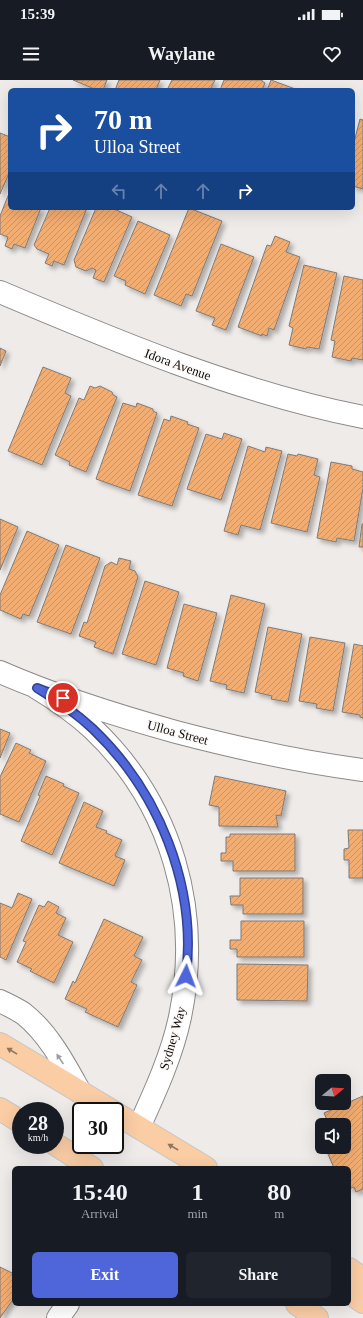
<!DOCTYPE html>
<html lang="en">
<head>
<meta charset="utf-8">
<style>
  :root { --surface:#171b24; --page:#20242c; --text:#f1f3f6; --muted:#9ea1a6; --accent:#4f66db }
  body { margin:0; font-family:Georgia,serif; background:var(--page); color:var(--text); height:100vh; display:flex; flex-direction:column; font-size:15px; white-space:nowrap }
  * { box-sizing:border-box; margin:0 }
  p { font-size:13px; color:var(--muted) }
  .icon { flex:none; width:22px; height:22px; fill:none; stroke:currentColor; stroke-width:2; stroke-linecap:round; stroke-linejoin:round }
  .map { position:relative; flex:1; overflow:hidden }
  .side { position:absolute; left:12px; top:1086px; width:339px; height:140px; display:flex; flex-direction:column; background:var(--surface); border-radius:6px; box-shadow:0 4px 16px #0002 }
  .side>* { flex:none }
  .banner { position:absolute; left:8px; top:8px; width:347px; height:122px; border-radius:6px; box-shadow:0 4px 16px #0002; background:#1a4fa0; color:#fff; overflow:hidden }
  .needle { width:26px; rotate:72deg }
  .buttons { position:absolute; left:315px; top:994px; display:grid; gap:8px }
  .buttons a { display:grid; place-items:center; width:36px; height:36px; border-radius:6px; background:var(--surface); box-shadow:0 4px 16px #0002; font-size:20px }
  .speed { position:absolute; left:12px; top:1022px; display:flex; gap:8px; font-size:20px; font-weight:700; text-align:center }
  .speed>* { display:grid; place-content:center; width:52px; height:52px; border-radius:50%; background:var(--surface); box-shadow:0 4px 16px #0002; line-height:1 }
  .speed small { font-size:10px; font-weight:400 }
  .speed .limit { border:2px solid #111; border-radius:6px; background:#fff; color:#111 }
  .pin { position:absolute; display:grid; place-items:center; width:34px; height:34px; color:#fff; margin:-17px; border:2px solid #fff; border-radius:50%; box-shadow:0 1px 4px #0007 }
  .me { position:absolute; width:44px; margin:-22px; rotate:3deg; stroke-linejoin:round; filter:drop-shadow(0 0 3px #0008) }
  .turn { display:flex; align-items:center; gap:14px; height:84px; padding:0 20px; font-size:18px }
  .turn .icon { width:52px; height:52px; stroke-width:2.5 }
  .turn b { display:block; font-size:28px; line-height:34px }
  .lanes { display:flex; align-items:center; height:38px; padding:0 20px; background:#0003; justify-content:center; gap:20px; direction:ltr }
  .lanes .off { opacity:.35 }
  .eta { display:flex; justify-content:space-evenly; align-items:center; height:68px; text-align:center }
  .eta b { font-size:24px; font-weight:700; line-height:28px }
  .primary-button { display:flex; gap:8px; margin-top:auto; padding:8px 20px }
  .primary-button a { flex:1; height:46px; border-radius:6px; background:var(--accent); color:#fff; font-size:16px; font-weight:700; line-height:46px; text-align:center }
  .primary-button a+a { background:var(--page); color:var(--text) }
  .status { display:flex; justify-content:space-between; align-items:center; height:28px; padding:0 20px; background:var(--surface); direction:ltr }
  .status svg { height:11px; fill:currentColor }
  header { display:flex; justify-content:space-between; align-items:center; height:52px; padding:0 20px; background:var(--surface); font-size:18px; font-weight:700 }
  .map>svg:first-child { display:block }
</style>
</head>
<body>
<div class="status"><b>15:39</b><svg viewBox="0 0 49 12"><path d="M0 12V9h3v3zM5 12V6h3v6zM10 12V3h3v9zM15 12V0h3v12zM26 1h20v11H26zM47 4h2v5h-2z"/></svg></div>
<header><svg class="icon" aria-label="menu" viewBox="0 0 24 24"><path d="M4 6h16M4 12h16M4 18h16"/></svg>Waylane<svg class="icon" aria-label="heart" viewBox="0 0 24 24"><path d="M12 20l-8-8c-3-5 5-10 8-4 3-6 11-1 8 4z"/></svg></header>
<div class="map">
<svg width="363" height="1238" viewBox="0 0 363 1238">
  <defs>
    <pattern id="building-hatch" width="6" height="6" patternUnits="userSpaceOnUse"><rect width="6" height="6" fill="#f2ad72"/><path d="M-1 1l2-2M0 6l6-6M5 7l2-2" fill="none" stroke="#ce9461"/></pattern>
    <filter id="shadow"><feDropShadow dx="3.5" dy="3.5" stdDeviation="2" flood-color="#0004"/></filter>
  </defs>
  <rect width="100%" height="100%" fill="#eeebe9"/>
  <path fill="url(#building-hatch)" stroke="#7e7b79" filter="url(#shadow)" d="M73 0H107L103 10H97Z
    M119 0H160L156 10H115Z
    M172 0H215L210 10H167Z
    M224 0H262V1L265 3 262 10H220Z
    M271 0 298 10H267Z
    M360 39 363 40V109L353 106V66Z
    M0 53 10 57V91L0 114Z
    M10 111V128H41L25 168 14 164 12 169 5 166 8 157 0 154V136Z
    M50 128H87L64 185 54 181 52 186 45 183 49 174 37 169 34 165Z
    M96 128H112L132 137 104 202 93 198 96 190 92 188 86 191 76 187 74 180Z
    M189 128 222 141 192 216 186 214 181 226 154 215Z
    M138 141 170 155 145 214 125 205 126 201 114 196Z
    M275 156 290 162 286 172 300 177 274 250 269 248 267 256 262 254V256L238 247 267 165 271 166Z
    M221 164 254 177 226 250 212 245 215 238 196 231Z
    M304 185 337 193 319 269 307 267 306 269 289 265 293 248 289 246Z
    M344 196 363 200V280L352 278 351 281 332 277 335 261 331 260Z
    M0 268 6 271 0 286Z
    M43 287 71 298 65 313 71 316 42 385 8 371Z
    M90 306 95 308 100 306 112 312 113 315 117 317 86 392 69 385 70 382 55 375 79 318 84 320Z
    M123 323 136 327 137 323 153 329V331L157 333 130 411 96 399Z
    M171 336 188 342 187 344 199 348 172 426 138 415 164 339 170 341Z
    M224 353 242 359 221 420 187 409 206 354 222 359Z
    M248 366 265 372 266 367 282 371 260 450 241 445 238 455 224 451Z
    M288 374 297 376 298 374 318 379 314 395 320 397 307 452 271 443Z
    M331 382 352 386V389L363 392V408L354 461 337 458 336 462 317 458Z
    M0 439 18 447 0 490Z
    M362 444H363V467H359Z
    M27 451 59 465 29 536 23 534 21 539 0 530V515Z
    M66 465 100 478 71 554 37 542Z
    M119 478 131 481 129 489 135 491 138 497 113 574 94 567 96 562 79 556 84 542 87 543 105 486 111 482 117 485Z
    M145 501 179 512 156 585 122 574Z
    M231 515 265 524 244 613 226 609 227 605 210 601Z
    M184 524 217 533 198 601 183 596 184 593 167 588Z
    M268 547 302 554 288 622 271 619 272 616 255 612Z
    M310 557 345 563 333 631 316 628 317 624 299 621Z
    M354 564 363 566V638L360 637V635L342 632Z
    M0 649 10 653 0 678Z
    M16 663 31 670 29 673 46 681 19 742 0 734V697Z
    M46 696 64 704 63 706 79 713 52 775 21 761 40 716 38 715Z
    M215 696 286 711 281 736 276 735 278 747 219 746V727L209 725Z
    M84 722 103 731 96 747 107 751 106 753 122 760 115 776 125 780 114 806 59 783Z
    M348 750H363V798H349V780H344V769L349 768Z
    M230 754H295V791H233V781H221V773H226V757H230Z
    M240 798H303V834H243V825H231L230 816H240Z
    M18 813 32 819 6 880 0 877V823L12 828Z
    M48 821 59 827 56 833 66 838 58 855 73 862 54 903 30 891 32 889 17 882 26 862 23 861 39 825 44 827Z
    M104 839 143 857 134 876 142 880 131 902 137 905 118 947 85 932 87 929 65 919 73 901 75 903Z
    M241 841H304V877H237V869H230V860H241Z
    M237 884 308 885 307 921 237 920Z
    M363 1016V1109L356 1112 354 1107 349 1109V1088H334L325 1067H344V1045H329L324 1033Z
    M0 1187 14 1194V1218L0 1238Z"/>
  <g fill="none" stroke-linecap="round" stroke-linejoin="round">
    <g stroke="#8c8987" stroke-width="24">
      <path id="street" d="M0 212C118 262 237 312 363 337
        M0 592C57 617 115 635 176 652 237 668 300 682 363 690
        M37 608C57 620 76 633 93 649 172 724 202 831 180 937 172 975 155 1012 139 1047
        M0 921C8 925 17 929 24 934 49 954 65 985 80 1012
        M58 1238 68 1224"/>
    </g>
    <g stroke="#c5c5c4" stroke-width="24">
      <path id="primary" d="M0 964 112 1031
        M0 1029 21 1042
        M115 1033 206 1088
        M55 1064 92 1088
        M349 1189 363 1199
        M349 1212 363 1222
        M297 1224 317 1238"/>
    </g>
    <use href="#street" stroke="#fff" stroke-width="22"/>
    <use href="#primary" stroke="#facda5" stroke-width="22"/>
  </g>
  <defs><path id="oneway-solid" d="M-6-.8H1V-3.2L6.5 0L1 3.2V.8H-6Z"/></defs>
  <g fill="#8f7660">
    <use href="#oneway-solid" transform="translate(12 971) rotate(-149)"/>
    <use href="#oneway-solid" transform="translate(173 1067) rotate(-150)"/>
  </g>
  <use fill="#9e9e9d" href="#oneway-solid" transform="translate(60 979) rotate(-124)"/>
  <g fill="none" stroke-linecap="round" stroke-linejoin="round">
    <g stroke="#33428e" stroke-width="10">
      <path id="route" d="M63 618 37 608C57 620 76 633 93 649 159 712 197 806 186 896"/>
    </g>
    <use href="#route" stroke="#4f66db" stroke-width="7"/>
  </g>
  <g text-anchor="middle" stroke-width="3" stroke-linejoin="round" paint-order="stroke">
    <g font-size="13" fill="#0d0c0b" stroke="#fbf8f6">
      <text transform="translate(178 284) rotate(20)" y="5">Idora Avenue</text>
      <text transform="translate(178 652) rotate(15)" y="5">Ulloa Street</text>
      <text transform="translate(172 958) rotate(-74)" y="5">Sydney Way</text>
    </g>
  </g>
</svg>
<div class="buttons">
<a><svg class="needle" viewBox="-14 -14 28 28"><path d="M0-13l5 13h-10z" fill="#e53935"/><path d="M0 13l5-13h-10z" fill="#9ea1a6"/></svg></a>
<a><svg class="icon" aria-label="sound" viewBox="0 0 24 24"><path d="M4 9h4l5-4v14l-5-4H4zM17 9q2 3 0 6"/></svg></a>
</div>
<div class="speed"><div>28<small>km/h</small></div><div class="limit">30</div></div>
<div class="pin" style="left:63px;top:618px;background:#d93025"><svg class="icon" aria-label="arrive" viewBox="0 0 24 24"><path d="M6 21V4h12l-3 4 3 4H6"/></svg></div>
<svg class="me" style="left:186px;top:896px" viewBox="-20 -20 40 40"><path d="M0-17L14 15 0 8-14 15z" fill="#4f66db" stroke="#fff" stroke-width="4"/></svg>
<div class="banner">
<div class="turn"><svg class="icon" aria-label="right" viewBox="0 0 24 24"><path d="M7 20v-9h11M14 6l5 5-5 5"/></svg><div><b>70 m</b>Ulloa Street</div></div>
<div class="lanes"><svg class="icon off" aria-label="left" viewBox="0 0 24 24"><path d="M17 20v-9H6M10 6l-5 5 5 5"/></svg><svg class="icon off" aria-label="ahead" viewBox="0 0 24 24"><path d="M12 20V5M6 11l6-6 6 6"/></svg><svg class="icon off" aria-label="ahead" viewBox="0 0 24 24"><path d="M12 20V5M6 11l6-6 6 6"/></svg><svg class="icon" aria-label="right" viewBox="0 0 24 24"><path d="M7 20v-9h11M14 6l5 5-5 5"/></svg></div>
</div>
<section class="side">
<div class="eta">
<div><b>15:40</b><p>Arrival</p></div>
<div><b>1</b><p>min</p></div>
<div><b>80</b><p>m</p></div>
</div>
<div class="primary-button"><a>Exit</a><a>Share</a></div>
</section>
</div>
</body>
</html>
